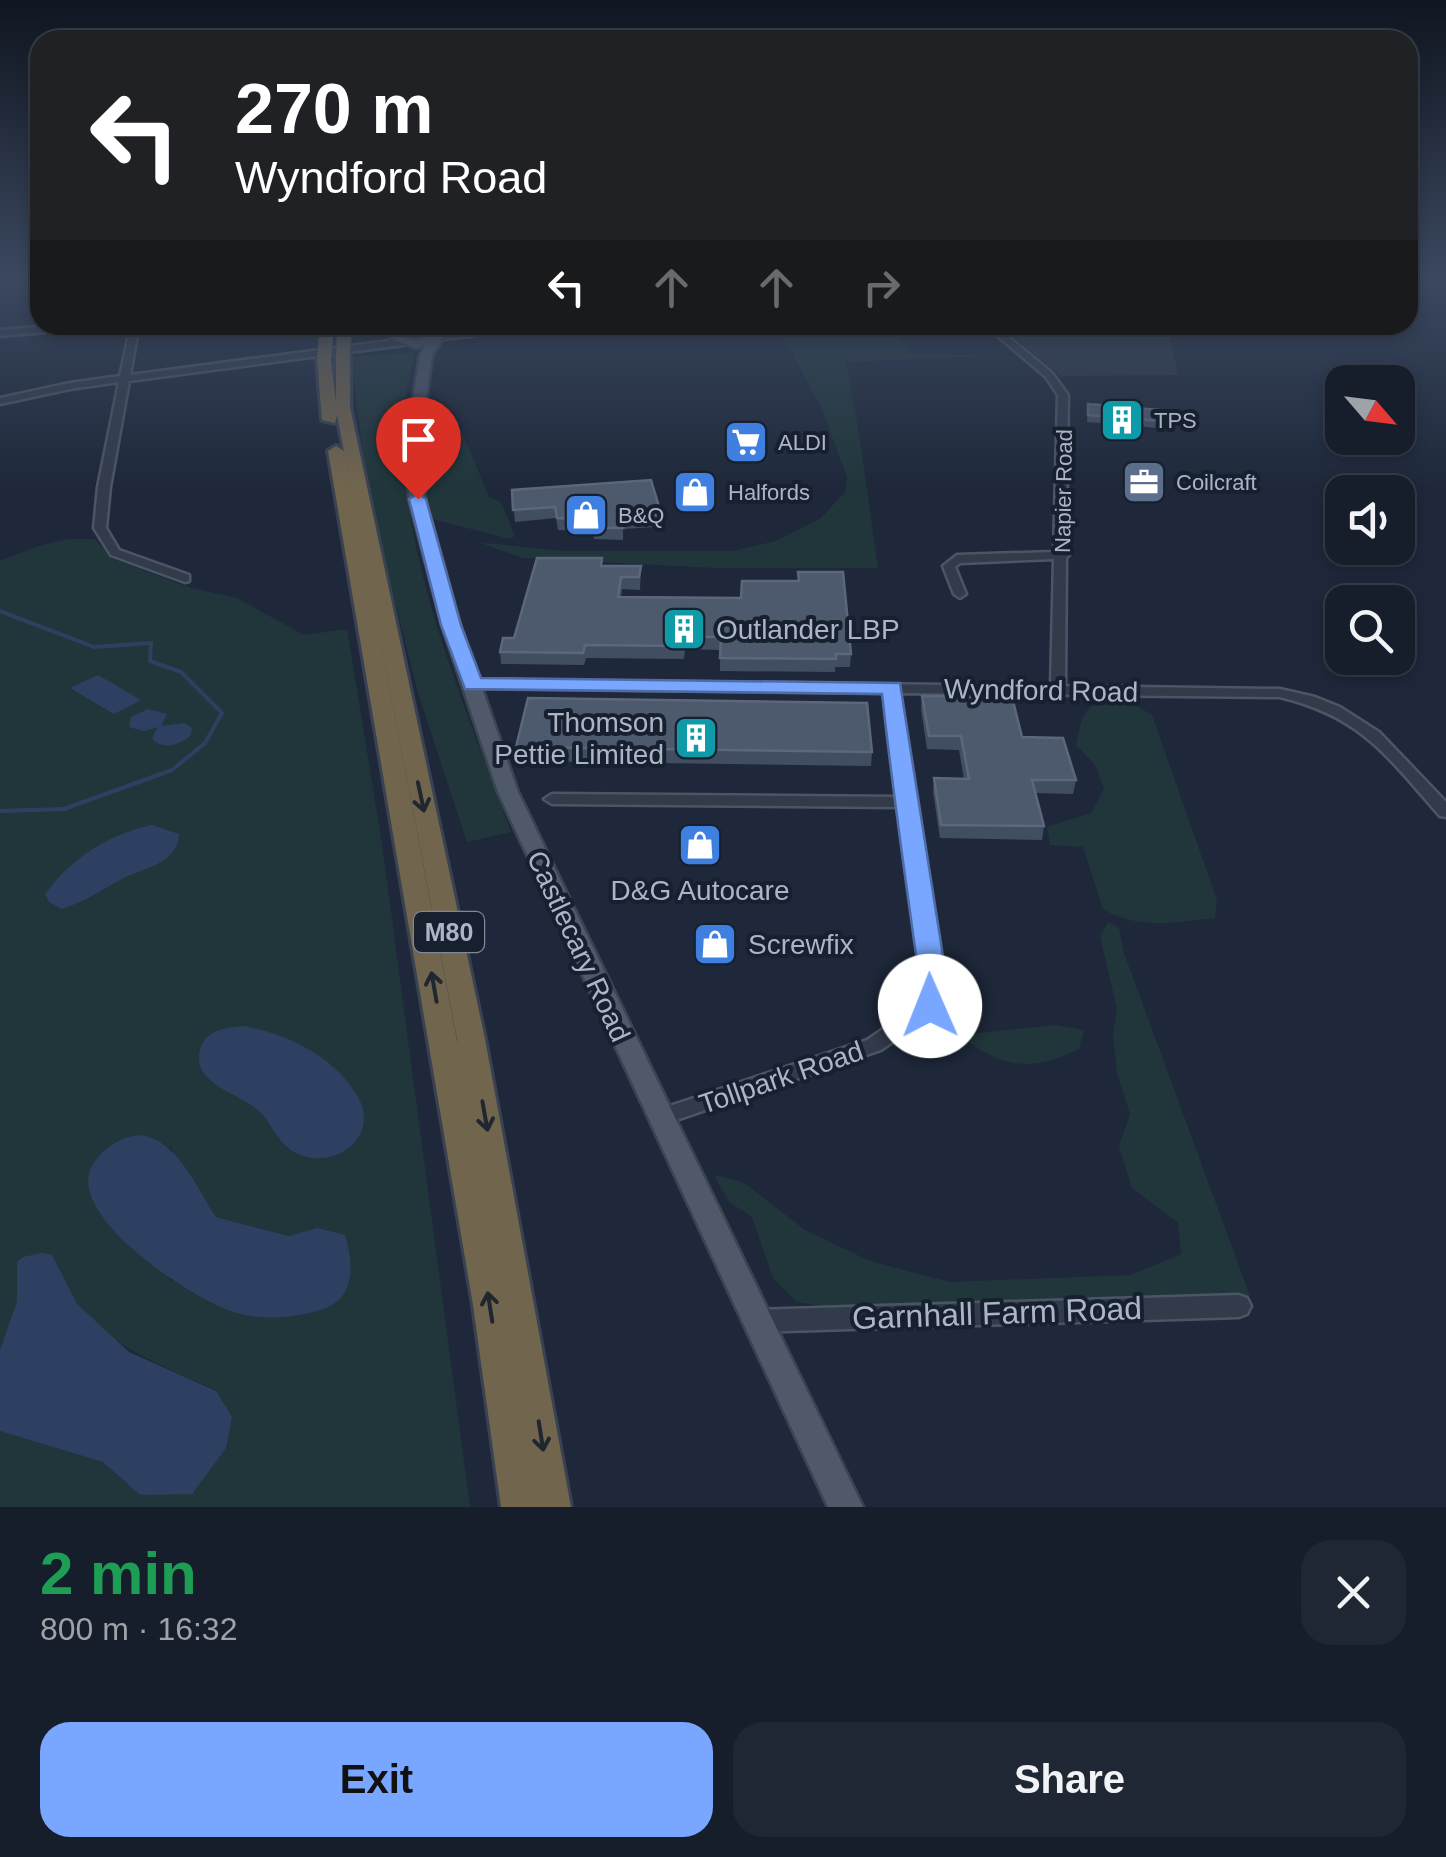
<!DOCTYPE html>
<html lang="en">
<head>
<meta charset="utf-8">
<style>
  :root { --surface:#161e2c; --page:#1f2734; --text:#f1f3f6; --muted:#9ea2a9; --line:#353c48; --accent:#79a6ff }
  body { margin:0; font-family:Arial,sans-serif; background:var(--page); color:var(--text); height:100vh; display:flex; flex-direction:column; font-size:38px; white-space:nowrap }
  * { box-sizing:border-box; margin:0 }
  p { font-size:32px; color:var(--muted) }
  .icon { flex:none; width:55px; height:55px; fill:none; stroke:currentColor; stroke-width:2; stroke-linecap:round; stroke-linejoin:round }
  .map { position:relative; height:1507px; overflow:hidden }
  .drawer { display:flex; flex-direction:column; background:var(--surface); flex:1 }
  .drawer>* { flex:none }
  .hud { position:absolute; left:30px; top:30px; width:1388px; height:305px; border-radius:30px; box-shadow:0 5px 15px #0003,0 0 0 2px var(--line); background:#202124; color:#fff; overflow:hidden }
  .needle { width:65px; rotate:118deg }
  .controls { position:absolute; left:1325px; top:365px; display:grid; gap:20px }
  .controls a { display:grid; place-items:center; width:90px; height:90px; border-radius:20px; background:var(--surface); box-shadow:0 5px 15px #0003,0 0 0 2px var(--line); font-size:50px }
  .pin { position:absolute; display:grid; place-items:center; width:85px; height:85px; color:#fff; margin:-102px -42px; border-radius:50% 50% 50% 0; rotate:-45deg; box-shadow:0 0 10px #0007 }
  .pin .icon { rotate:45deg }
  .me { position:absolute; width:110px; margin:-55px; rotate:359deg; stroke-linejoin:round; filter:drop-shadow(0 0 8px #0008) }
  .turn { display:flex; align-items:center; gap:35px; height:210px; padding:0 40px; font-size:45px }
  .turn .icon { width:130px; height:130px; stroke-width:2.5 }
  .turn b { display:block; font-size:70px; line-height:85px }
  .lanes { display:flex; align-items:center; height:95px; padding:0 40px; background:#0003; justify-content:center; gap:50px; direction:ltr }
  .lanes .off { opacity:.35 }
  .round { display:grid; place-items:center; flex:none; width:105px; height:105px; border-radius:30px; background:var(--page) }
  .headline { display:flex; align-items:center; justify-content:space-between; height:170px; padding:0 40px }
  h1 { font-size:60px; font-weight:700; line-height:75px; color:#1e9e55 }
  .button { display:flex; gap:20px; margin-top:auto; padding:20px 40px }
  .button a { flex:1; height:115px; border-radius:30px; background:var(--accent); color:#111; font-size:40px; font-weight:700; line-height:115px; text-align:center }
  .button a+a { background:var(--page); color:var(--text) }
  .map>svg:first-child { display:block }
</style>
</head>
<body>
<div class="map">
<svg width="1446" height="1507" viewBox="0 0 1446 1507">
  <rect width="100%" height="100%" fill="#1e283a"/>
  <path fill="#2c3547" d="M1000 325H1168L1178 375 1061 376Z"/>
  <path fill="#20363b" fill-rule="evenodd" d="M777 325H885L914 353 989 356 846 362C860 431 868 499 878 568H716L523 558 478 542 561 551H733L776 541 820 519 845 492 847 477 822 409Z
    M415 352C410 374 403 398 403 420 400 562 464 701 511 832L467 842 418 693 367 490 351 357Z
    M458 422 489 497 501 502 515 536 510 539 432 519 425 498 422 427Z
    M69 539H95L111 558 191 588 237 598 304 635 347 629 382 844 470 1507H0V1431L103 1462 140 1495 216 1390C159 1365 74 1333 57 1264L17 1262V1301L0 1350V561L41 545ZM207 1078 349 1149H287L258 1109ZM169 1146 216 1217 290 1236 317 1228 170 1282Z
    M1132 703 1152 715 1217 900 1215 918C1176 922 1137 930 1103 909L1083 847 1050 845 1047 827 1091 813 1104 789 1095 765 1076 745 1082 718 1091 706Z
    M1108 922 1119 928 1124 953 1250 1296 846 1310 797 1302 773 1278 752 1217 729 1202 714 1175 743 1182 805 1230 870 1261 950 1282 1131 1275 1181 1254 1178 1223 1132 1188 1119 1146 1130 1114 1117 1073 1113 1034 1117 1009 1100 936Z
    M1056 1025 1084 1030 1079 1049C1031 1073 1000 1068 960 1035Z"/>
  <path fill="#2e4061" d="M98 675 141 700 114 714 70 688Z
    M148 709 167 714 161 726 185 723 192 728 191 735C180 745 162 751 152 738L158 727 144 731 129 727 131 717Z
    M152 825 179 834C178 865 141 868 120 880 100 891 84 902 62 909L49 902 45 894C73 857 107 835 152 825Z
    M243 1026C286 1033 336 1057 358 1097 381 1138 332 1173 294 1152 279 1144 272 1125 260 1112 242 1093 191 1085 200 1050 205 1030 225 1028 243 1026Z
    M139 1135C178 1139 196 1188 216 1217L289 1236 317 1228 345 1235C354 1264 356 1300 320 1310 293 1318 265 1321 237 1313 196 1302 56 1212 95 1161 107 1145 120 1138 139 1135Z
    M42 1253 52 1255 77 1304 129 1352 216 1391 232 1417 226 1448 192 1494 140 1495 103 1462 0 1431V1350L17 1301V1262L23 1257Z"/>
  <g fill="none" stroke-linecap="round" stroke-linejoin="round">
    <path stroke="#2e4061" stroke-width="4" d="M0 611 94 647 151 643 150 661 181 672 222 713 205 743 172 770 64 809 0 811"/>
    <g stroke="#4c5565" stroke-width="5">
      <path id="minor" d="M63 325H98L94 328 0 336V330Z
        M131 325H139L130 375 403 339 407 342 403 345 129 381 110 487 106 528 119 550 189 575V581L185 582 111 555 94 528 98 487 119 382 70 389 0 404V398L70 383 120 376Z
        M508 325H532L528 328 438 340 434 337 438 334Z
        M985 325H994L1052 373 1068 395 1066 552 1069 555 1066 558 1065 686 1280 689 1315 697 1340 707 1379 732 1446 802V817L1440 816C1387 756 1362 717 1280 697L900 693C907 753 913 813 922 872 929 912 952 973 937 1011L881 1050 659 1126 652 1124 649 1118 652 1112 867 1040 921 1003 924 975 906 872 898 807 552 804 544 799 552 794 897 797 886 693 472 688 465 684 472 680 1051 686 1054 559 960 563 955 567 966 594 960 598 954 594 943 566 957 555 1054 552 1058 395 1046 377Z
        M1239 1295 1247 1298 1251 1306 1247 1314 1239 1317 755 1332 747 1329 743 1321 747 1313 755 1310Z"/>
    </g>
    <g stroke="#3b4453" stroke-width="5">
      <path id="major" d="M420 325 438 328 445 336 432 355 420 445 425 499 460 625 518 792 863 1507H828L498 792 442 625 409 499 406 445 420 355 426 344 416 348 391 339 398 329ZM420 333 432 335 415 340 404 337Z"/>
    </g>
    <g stroke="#394251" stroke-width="6">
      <path id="highway" d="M343 353 350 357V407L485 1039 571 1507H501L473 1305 328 451 336 446 344 451 458 1046 457 1039 337 415 335 423 322 420 317 360 324 356 331 360 336 402V357Z"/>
    </g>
    <use href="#minor" fill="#323b4a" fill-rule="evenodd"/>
    <use href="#major" fill="#4f596a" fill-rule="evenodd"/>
    <use href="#highway" fill="#71654e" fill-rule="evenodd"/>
    <g stroke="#394251" stroke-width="16" stroke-linecap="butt">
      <path id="highway-bridge" d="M343 357 344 336
        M324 360 326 338"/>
    </g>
    <use href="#highway-bridge" stroke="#71654e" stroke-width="14"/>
  </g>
  <path fill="#414e62" d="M1088 404 1160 421 1159 428 1087 422Z
    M512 490 660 510V522H655V527L623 529V540L594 539 593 531 558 530 556 518 515 522Z
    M602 566H641L640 590 622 589 621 597 851 654 850 667H835V672L720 671V650L685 649 684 659 586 658 584 665 501 664 500 652Z
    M922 696 1022 737 1076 780 1073 794 1036 793 1044 826 1042 840 940 838 933 792 934 778 964 779 959 750 927 749 921 709Z
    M516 747 872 752 871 766 518 761Z"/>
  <path fill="#4d596d" stroke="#5c677b" stroke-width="2.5" d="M1088 404 1159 410 1160 421 1088 415Z
    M651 480 660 510 654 511 655 515 620 518 623 528H593L592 520 557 518 555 507 513 510 512 490Z
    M537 558H602L601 566H641L639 577H621L618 597 741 598 742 581H799L798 572H843L851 654H836V659L720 658 721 637H685L684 646 585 645 583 653 500 652 503 638H514Z
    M922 696 1012 697 1022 737 1063 738 1076 780H1032L1044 826 941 825 934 778 969 779 961 736H929Z
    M528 698 867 703 872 752 516 747Z"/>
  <defs><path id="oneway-shaft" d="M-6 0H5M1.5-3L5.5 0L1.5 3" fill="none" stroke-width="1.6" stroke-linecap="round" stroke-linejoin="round" transform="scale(2.5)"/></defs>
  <g stroke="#202731">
    <use href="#oneway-shaft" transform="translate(421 797) rotate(78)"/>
    <use href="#oneway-shaft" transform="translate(434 987) rotate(-100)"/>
    <use href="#oneway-shaft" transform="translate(485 1116) rotate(80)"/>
    <use href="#oneway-shaft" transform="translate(490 1307) rotate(-99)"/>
    <use href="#oneway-shaft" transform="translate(541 1436) rotate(81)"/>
  </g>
  <linearGradient id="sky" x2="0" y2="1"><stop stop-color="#101620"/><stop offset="0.57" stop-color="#3b4860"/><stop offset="1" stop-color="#3b4860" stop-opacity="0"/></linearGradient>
  <rect width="1446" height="488" fill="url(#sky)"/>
  <path fill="#79a6ff" stroke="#4f6ca6" stroke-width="2.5" d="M418 494 426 499 461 625 481 678 900 683 946 975 945 1006 941 1014 930 1017 920 1014C913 1000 920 984 918 969 905 877 892 786 882 694L465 689 441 625 409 499Z"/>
  <defs>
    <g id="building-square" transform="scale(2.25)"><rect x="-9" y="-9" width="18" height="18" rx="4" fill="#0f9aa8" stroke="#17202e"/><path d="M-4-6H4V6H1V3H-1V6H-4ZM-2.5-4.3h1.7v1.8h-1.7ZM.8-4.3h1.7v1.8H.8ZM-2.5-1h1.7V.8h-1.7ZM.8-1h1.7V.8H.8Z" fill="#fff"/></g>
    <g id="supermarket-square" transform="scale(2.25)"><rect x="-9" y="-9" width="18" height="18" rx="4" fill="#3f7fe0" stroke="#17202e"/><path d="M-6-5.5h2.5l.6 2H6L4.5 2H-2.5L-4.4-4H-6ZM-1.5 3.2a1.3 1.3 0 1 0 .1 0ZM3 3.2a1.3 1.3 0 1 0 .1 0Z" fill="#fff"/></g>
    <g id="office-square" transform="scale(2.25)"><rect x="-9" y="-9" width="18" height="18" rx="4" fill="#5c6f8a" stroke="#17202e"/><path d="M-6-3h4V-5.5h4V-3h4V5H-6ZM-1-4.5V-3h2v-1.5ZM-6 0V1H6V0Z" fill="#fff"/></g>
    <g id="shop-square" transform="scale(2.25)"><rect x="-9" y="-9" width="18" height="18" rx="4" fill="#3f7fe0" stroke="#17202e"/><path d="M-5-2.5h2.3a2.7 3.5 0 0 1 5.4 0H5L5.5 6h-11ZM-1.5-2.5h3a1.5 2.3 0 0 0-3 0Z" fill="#fff"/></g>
  </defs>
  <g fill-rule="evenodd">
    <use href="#building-square" x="1122" y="420"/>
    <use href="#supermarket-square" x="746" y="442"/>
    <use href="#office-square" x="1144" y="482"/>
    <use href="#shop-square" x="695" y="492"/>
    <use href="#shop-square" x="586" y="515"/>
    <use href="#building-square" x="684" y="629"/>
    <use href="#building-square" x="696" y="738"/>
    <use href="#shop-square" x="700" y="845"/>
    <use href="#shop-square" x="715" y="944"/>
  </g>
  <g text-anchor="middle" stroke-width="8" stroke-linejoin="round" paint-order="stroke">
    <g font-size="22" fill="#acb5c7" stroke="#17202e" text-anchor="start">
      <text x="1154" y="428">TPS</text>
      <text x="778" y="450">ALDI</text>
      <text x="1176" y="490">Coilcraft</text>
      <text x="728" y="500">Halfords</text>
      <text x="618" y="523">B&amp;Q</text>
    </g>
    <g font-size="22" fill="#acb5c7" stroke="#17202e">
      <text transform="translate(1063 491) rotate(-89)" y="8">Napier Road</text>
    </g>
    <rect fill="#17202e" stroke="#7f8899" stroke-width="2.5" x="414" y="912" width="70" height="40" rx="8"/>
    <g font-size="25" font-weight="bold" fill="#acb5c7">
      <text x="449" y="941">M80</text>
    </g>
    <g font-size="28" fill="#acb5c7" stroke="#17202e" text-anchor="start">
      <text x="716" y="639">Outlander LBP</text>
      <text x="664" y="732" text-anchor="end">Thomson<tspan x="664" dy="32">Pettie Limited</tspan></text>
      <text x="700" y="900" text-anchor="middle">D&amp;G Autocare</text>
      <text x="748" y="954">Screwfix</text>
    </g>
    <g font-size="28" fill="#acb5c7" stroke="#17202e">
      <text transform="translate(1041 690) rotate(1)" y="10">Wyndford Road</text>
      <text transform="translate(579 946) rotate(65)" y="10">Castlecary Road</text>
      <text transform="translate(781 1077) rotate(-19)" y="10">Tollpark Road</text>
    </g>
    <g font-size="32" fill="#acb5c7" stroke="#17202e">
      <text transform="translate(997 1313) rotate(-2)" y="11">Garnhall Farm Road</text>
    </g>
  </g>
</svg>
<div class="controls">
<a><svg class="needle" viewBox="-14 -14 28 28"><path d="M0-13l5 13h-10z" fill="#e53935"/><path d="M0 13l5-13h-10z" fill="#9ea2a9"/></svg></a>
<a><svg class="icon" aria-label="sound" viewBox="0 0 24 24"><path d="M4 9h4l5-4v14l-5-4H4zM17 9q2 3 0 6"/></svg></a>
<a><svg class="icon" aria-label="search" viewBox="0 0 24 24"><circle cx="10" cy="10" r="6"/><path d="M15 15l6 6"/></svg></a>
</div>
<div class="pin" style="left:418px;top:499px;background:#d93025"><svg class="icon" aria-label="arrive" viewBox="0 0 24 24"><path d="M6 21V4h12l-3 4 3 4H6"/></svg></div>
<svg class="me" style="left:930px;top:1006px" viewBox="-20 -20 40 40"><circle r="19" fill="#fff"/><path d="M0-13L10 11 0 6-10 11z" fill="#79a6ff"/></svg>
<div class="hud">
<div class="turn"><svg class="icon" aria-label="left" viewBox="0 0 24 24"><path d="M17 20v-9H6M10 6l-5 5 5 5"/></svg><div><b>270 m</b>Wyndford Road</div></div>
<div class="lanes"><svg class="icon" aria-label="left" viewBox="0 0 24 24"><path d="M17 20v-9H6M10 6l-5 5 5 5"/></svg><svg class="icon off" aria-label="ahead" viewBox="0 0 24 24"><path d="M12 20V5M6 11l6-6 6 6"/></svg><svg class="icon off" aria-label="ahead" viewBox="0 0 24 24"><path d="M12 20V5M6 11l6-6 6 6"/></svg><svg class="icon off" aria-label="right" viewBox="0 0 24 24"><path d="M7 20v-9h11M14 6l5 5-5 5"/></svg></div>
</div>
</div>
<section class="drawer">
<div class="headline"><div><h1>2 min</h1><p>800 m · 16:32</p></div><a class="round"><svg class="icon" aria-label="close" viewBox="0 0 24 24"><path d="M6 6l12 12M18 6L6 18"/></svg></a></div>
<div class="button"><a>Exit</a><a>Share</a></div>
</section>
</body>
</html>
